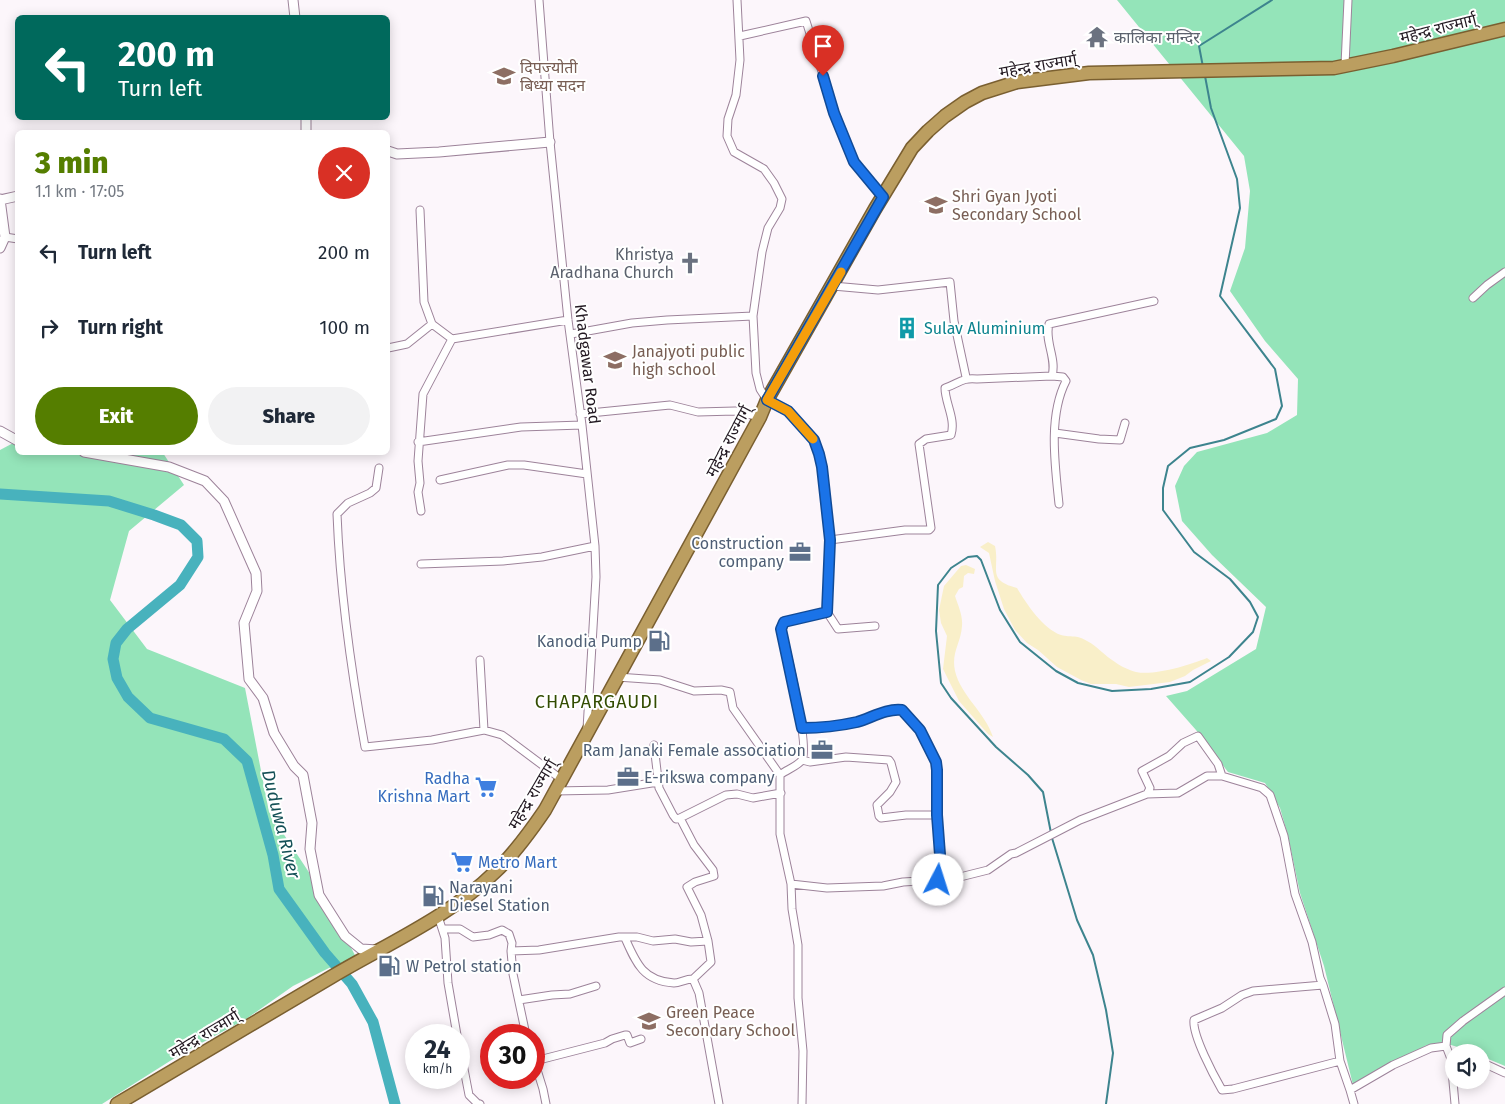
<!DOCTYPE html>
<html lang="en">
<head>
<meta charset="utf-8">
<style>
  :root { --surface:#fff; --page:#f2f2f3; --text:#1f2937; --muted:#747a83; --accent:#557e00 }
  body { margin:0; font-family:"Fira Sans","Noto Sans Devanagari",sans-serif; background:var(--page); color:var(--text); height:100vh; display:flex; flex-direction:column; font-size:19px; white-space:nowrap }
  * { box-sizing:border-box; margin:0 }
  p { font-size:16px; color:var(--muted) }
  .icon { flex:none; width:28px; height:28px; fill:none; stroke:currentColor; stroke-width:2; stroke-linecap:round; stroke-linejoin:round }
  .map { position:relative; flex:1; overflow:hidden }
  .details { position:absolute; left:15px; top:130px; width:375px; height:325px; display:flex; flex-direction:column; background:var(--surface); border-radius:8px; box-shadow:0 2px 12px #0003 }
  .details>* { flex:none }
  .banner { position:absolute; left:15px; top:15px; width:375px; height:105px; border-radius:8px; box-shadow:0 2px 12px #0003; background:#00695c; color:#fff; overflow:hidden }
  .buttons { position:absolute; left:1445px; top:1044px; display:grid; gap:10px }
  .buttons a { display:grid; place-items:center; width:45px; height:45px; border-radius:50%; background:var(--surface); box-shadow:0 2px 12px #0003; font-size:25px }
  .speed { position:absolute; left:405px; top:1024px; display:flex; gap:10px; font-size:25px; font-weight:700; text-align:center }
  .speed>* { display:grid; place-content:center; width:65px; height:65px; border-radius:50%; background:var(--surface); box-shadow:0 2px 12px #0003; line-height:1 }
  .speed small { font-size:12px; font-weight:400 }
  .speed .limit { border:8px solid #d22; background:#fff; color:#111 }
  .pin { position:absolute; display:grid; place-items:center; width:42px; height:42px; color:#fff; margin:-51px -21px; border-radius:50% 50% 50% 0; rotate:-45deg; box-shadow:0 0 5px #0007 }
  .pin .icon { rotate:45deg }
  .me { position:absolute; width:55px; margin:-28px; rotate:5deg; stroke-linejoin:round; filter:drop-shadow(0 0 4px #0008) }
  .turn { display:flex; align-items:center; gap:18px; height:105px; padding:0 20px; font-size:22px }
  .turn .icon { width:65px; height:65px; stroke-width:2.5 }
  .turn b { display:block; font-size:35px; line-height:42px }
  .round { display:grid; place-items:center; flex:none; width:52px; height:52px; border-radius:26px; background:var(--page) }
  .summary { display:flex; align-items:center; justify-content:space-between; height:85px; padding:0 20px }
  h1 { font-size:30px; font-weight:800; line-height:38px; color:var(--accent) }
  .action { display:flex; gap:10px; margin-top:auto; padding:10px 20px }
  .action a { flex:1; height:58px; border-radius:30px; background:var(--accent); color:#fff; font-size:20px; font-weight:800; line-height:58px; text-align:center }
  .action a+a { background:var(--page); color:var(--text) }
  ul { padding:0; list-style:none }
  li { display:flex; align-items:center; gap:15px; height:75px; padding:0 20px }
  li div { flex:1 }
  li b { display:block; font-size:19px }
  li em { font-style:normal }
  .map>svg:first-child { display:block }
</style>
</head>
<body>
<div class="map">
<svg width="1505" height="1104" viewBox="0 0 1505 1104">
  <rect width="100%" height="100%" fill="#fcf6fb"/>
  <path fill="#94e4b9" d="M1117 0H1505V1066L1481 1056V1052H1474L1451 1045H1427L1353 1085 1324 966 1300 893 1288 836 1280 808 1265 783 1228 772 1196 730 1166 696 1187 691 1256 649 1266 607 1212 555 1182 521 1175 486 1184 466 1197 452 1267 433 1297 415 1298 379 1265 341 1230 291 1245 248 1250 191 1244 156Z
    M17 441 18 452 163 453 184 485 129 531 110 600 147 649 245 688 269 812 322 892 358 961 329 968 293 986 246 1019 181 1054 102 1104H0V450Z"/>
  <path fill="#f9efc9" d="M988 542 995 546C1000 569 986 580 1017 588 1026 603 1043 629 1061 635 1072 638 1075 634 1087 641 1097 646 1105 656 1115 662 1120 666 1129 670 1136 672 1154 676 1190 665 1207 658L1211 661 1193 670 1185 676 1170 682 1129 687 1116 684H1091L1081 680 1057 667 1038 650 1027 643 1015 630 1004 609 995 581 989 553 980 547Z
    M966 565 975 569 974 574 968 573 964 576 963 587 959 589 955 596C958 605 963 616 962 626 961 643 951 652 955 671 961 696 985 712 993 737L988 734 959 701 943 669 947 636 941 623 939 610 944 586 961 566Z"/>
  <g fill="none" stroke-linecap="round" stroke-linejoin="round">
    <path stroke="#3d848e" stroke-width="2" d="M1203 67 1199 46 1272 0
      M1051 833 1043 792 1028 775 996 747 951 698 941 683 936 631 938 585 951 568 968 557 977 556 981 560 1000 610 1020 642 1056 671 1078 683 1112 691 1151 689 1190 682 1229 657 1253 632 1258 617 1250 602 1230 579 1194 552 1163 510V488L1168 466 1190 448 1224 440 1276 419 1282 406 1275 369 1220 296 1240 208 1237 179 1211 108 1205 76
      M1052 838 1077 920 1093 955 1106 1010 1113 1053 1106 1104"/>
    <path stroke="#48b2bd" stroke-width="11" d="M0 494 109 501 154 515 181 525 197 541 198 557 180 585 127 629 116 643 113 659 117 678 128 697 150 718 224 739 247 761 273 855 279 889 325 953 352 984 373 1022 395 1104"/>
    <g stroke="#9d839a" stroke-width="9">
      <path id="minor" d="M539 0 550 142 568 320 582 425 595 546 596 577 587 729
        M737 0 740 60 736 95 728 119 727 136 734 152 764 169 774 183 782 199 780 208 768 228 762 252 753 316 756 373 760 389 767 400 788 411 813 440 819 454 822 467 830 540 827 612 784 622 781 629C786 648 810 747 802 760 798 766 786 770 780 775V834L791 884 792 909 798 945V998L803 1051 802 1104
        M740 36 806 21 835 113 854 162 883 197
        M1345 65 1348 0
        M420 210 424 302 432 324 452 339
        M5 237 18 239
        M833 286 878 290 950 282 954 321 966 377
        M1473 298 1487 285 1505 272
        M571 334 632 323 667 320 753 316
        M388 348 407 344 432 324
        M1052 376C1057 358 1044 341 1049 324L1154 301
        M580 414 670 405 698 412 735 411 760 417
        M1055 433 1099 439 1120 440 1125 423
        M418 442 521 427 582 425
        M379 468 376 488 370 493 348 503 337 514C340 592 351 670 365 747L432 740 484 730 502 735 561 779
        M440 480 508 465H524L587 474
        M421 511 418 492 420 483 418 461 423 394 452 339 568 320
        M830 540 905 530H929L931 528 919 444 926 439 951 435C956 419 945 403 945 388 958 384 962 377 977 379L1052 376 1063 377 1066 381C1048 416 1055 465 1059 504
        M421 564 503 561 542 557 595 546
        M827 612 838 629 875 626
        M480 660 484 730
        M617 677 660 680 694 691 721 690 730 692 733 708 780 775
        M802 728C820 728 839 726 857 722 871 718 887 708 902 710L920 730 936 762 938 779 937 815 941 868 938 879
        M654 745 659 788 673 815 676 819 680 818
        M802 760 810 762 846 757 889 760 891 763 896 782 890 792 877 805 879 816 881 818 906 815H937
        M555 791 608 790 658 782
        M1147 794 1178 793 1207 776H1222
        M791 884 827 888 883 886 903 882 952 879 988 870 1011 854 1016 853 1080 820 1147 794 1150 788 1142 771 1169 756 1183 743 1198 736 1218 764 1222 776 1262 788 1270 795 1284 836 1295 894 1312 942 1320 978 1323 985
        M438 916 445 938 448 983 457 1035
        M443 929H460L473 937 489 935 502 930 509 934 512 943 511 951 539 950 619 937H637L653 941 675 939 691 942 708 941
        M625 938C636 963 643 981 674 983 680 983 685 979 693 979L699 993 719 1104
        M511 951 513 974 526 1035
        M693 979 711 962 708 941 701 915 687 887 695 882 714 876 713 870 694 845 680 818 726 795 737 794 753 798 781 793
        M519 1000 552 995 570 994 596 986
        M459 1043 469 1095 477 1103 480 1104
        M534 1060 543 1089 546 1104
        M535 1061 605 1043 612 1039 625 1035H627L630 1043 641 1039
        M1340 1061 1233 1089 1222 1090C1214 1076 1192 1035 1194 1020L1222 1008 1242 995 1253 991 1323 985 1335 1024 1340 1061 1350 1090 1393 1065 1431 1048 1446 1046
        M1481 1062 1505 1073
        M1350 1090 1354 1104
        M1455 1104 1451 1059 1446 1046 1447 1035 1463 1021 1505 991"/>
    </g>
    <g stroke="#9d839a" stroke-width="11">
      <path id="tertiary" d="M293 0 295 18
        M306 132V118
        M388 151 397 154 439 152 550 142
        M0 199 5 237 0 248
        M0 200 18 196
        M0 431 18 441
        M84 452 169 467 205 481 224 501 256 573 257 591 244 623 249 679 263 698 274 733 294 766 303 775 312 823 310 849 319 895 345 936 361 949 378 950"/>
    </g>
    <g stroke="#7a5f30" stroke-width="15">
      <path id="trunk" d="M117 1104C189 1062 261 1019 333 976 387 944 449 917 495 872 514 854 530 832 545 810L760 417 767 400 875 209 912 148 928 131 945 116 965 102 982 93 1017 82 1089 73 1334 68 1393 56 1505 29"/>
    </g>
    <use href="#minor" stroke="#fff" stroke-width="7"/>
    <use href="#tertiary" stroke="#fff" stroke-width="9"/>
    <use href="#trunk" stroke="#bb9e60" stroke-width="12"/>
  </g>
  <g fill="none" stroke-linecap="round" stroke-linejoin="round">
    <g stroke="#114b97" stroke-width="12">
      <path id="route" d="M823 76 834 113 854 162 883 197 767 400 788 411 814 440 819 454 822 467 830 540 827 612 784 622 781 629 802 728C820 728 839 726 857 722 871 718 887 708 902 710L920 730 936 762 937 770V815L941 868 938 880"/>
    </g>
    <use href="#route" stroke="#1a73e8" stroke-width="9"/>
    <path stroke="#f59e0b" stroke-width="9" d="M813 439 788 411 767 400 841 272"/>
  </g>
  <defs>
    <g id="temple-bare" transform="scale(1.725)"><path d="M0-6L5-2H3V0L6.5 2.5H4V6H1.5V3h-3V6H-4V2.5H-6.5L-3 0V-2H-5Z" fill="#6b7280" stroke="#fff" stroke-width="2.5" paint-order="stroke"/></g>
    <g id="school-bare" transform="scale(1.725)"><path d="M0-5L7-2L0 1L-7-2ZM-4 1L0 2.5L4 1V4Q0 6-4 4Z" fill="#8d6e63" stroke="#fff" stroke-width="2.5" paint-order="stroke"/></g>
    <g id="university-bare" transform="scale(1.725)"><path d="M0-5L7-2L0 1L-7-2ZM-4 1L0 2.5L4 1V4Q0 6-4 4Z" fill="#8d6e63" stroke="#fff" stroke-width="2.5" paint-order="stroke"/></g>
    <g id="church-bare" transform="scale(1.725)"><path d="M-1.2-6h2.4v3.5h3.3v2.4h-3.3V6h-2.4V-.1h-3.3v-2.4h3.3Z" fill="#6b7280" stroke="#fff" stroke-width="2.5" paint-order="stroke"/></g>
    <g id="building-bare" transform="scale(1.725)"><path d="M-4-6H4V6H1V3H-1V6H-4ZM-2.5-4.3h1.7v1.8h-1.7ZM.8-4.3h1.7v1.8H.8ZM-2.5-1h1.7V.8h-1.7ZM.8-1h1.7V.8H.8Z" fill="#0f9aa8" stroke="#fff" stroke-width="2.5" paint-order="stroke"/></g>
    <g id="office-bare" transform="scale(1.725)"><path d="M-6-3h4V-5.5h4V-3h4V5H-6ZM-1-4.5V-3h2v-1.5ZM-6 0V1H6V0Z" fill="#5c6f8a" stroke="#fff" stroke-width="2.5" paint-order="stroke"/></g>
    <g id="fuel-bare" transform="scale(1.725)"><path d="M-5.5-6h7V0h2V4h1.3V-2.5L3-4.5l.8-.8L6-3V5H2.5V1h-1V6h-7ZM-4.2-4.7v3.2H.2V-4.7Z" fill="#5c6f8a" stroke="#fff" stroke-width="2.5" paint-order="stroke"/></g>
    <g id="supermarket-bare" transform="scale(1.725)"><path d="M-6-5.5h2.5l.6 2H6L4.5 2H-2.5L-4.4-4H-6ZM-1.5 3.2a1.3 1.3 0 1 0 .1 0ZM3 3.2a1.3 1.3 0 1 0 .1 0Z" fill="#3f7fe0" stroke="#fff" stroke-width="2.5" paint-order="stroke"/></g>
  </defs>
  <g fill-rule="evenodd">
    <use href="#temple-bare" x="1097" y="37"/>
    <use href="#school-bare" x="504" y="76"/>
    <use href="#university-bare" x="936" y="205"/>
    <use href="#church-bare" x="690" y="263"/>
    <use href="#building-bare" x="907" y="328"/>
    <use href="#school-bare" x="615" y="360"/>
    <use href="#office-bare" x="800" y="552"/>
    <use href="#fuel-bare" x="659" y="641"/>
    <use href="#office-bare" x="822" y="750"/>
    <use href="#office-bare" x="628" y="777"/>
    <use href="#supermarket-bare" x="486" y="787"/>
    <use href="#supermarket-bare" x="462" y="862"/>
    <use href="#fuel-bare" x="433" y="896"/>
    <use href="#fuel-bare" x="389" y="966"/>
    <use href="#school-bare" x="649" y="1021"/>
  </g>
  <g text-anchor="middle" stroke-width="4" stroke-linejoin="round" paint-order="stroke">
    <g font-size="16" fill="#221821" stroke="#fff">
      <text transform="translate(1438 28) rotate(-14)" y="6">महेन्द्र राज्मार्ग्</text>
      <text transform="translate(1038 65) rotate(-10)" y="6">महेन्द्र राज्मार्ग्</text>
      <text transform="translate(588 364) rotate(83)" y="6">Khadgawar Road</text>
      <text transform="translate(728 441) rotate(-62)" y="6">महेन्द्र राज्मार्ग्</text>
      <text transform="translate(532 794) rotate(-59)" y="6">महेन्द्र राज्मार्ग्</text>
      <text transform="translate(204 1034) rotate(-31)" y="6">महेन्द्र राज्मार्ग्</text>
    </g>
    <g font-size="16" fill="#5b616d" stroke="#fff" text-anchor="start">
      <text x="1114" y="43">कालिका मन्दिर</text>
      <text x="674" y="260" text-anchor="end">Khristya<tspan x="674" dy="18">Aradhana Church</tspan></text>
    </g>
    <g font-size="16" fill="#785e54" stroke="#fff" text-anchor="start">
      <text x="520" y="73">दिपज्योती<tspan x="520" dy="18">बिध्या सदन</tspan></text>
      <text x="952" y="202">Shri Gyan Jyoti<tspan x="952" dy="18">Secondary School</tspan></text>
      <text x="632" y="357">Janajyoti public<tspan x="632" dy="18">high school</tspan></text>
      <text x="666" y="1018">Green Peace<tspan x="666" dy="18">Secondary School</tspan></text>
    </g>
    <g font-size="16" fill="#0d838f" stroke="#fff" text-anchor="start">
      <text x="924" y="334">Sulav Aluminium</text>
    </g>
    <g font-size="16" fill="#4e5e75" stroke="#fff" text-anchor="end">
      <text x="784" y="549">Construction<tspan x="784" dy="18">company</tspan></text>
      <text x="642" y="647">Kanodia Pump</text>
      <text x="806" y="756">Ram Janaki Female association</text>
      <text x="644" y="783" text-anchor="start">E-rikswa company</text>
      <text x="449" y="893" text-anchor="start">Narayani<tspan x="449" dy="18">Diesel Station</tspan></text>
      <text x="406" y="972" text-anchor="start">W Petrol station</text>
    </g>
    <g font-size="16" fill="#366cbe" stroke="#fff" text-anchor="end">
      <text x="470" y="784">Radha<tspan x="470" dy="18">Krishna Mart</tspan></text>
      <text x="478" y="868" text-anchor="start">Metro Mart</text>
    </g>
    <g font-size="18" letter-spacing="1" fill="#334d02" stroke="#fff">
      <text x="597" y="708">CHAPARGAUDI</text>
    </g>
    <g font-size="18" font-style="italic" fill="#135056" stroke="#fff">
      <text transform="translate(281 824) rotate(76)" y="6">Duduwa River</text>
    </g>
  </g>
</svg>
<div class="buttons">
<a><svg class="icon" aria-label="sound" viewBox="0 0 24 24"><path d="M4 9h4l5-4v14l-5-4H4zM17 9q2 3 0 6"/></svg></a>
</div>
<div class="speed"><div>24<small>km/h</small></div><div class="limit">30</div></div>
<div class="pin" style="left:823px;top:76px;background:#d93025"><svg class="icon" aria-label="arrive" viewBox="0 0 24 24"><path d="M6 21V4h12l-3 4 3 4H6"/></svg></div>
<svg class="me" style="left:938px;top:880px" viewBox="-20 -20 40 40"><circle r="19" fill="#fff"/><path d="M0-13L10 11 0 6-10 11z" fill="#1a73e8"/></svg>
<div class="banner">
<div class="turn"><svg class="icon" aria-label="left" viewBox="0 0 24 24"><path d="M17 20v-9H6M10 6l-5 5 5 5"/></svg><div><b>200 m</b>Turn left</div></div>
</div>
<section class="details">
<div class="summary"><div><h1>3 min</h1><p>1.1 km · 17:05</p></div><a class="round" style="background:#d93025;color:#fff"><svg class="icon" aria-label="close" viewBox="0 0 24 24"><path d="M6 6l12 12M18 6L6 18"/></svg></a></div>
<ul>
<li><svg class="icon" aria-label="left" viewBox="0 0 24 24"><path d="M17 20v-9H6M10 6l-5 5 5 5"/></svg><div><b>Turn left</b></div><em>200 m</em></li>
<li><svg class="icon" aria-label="right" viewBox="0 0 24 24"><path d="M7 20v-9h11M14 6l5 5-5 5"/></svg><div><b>Turn right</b></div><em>100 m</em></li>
</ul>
<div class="action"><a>Exit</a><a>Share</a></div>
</section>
</div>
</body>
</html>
